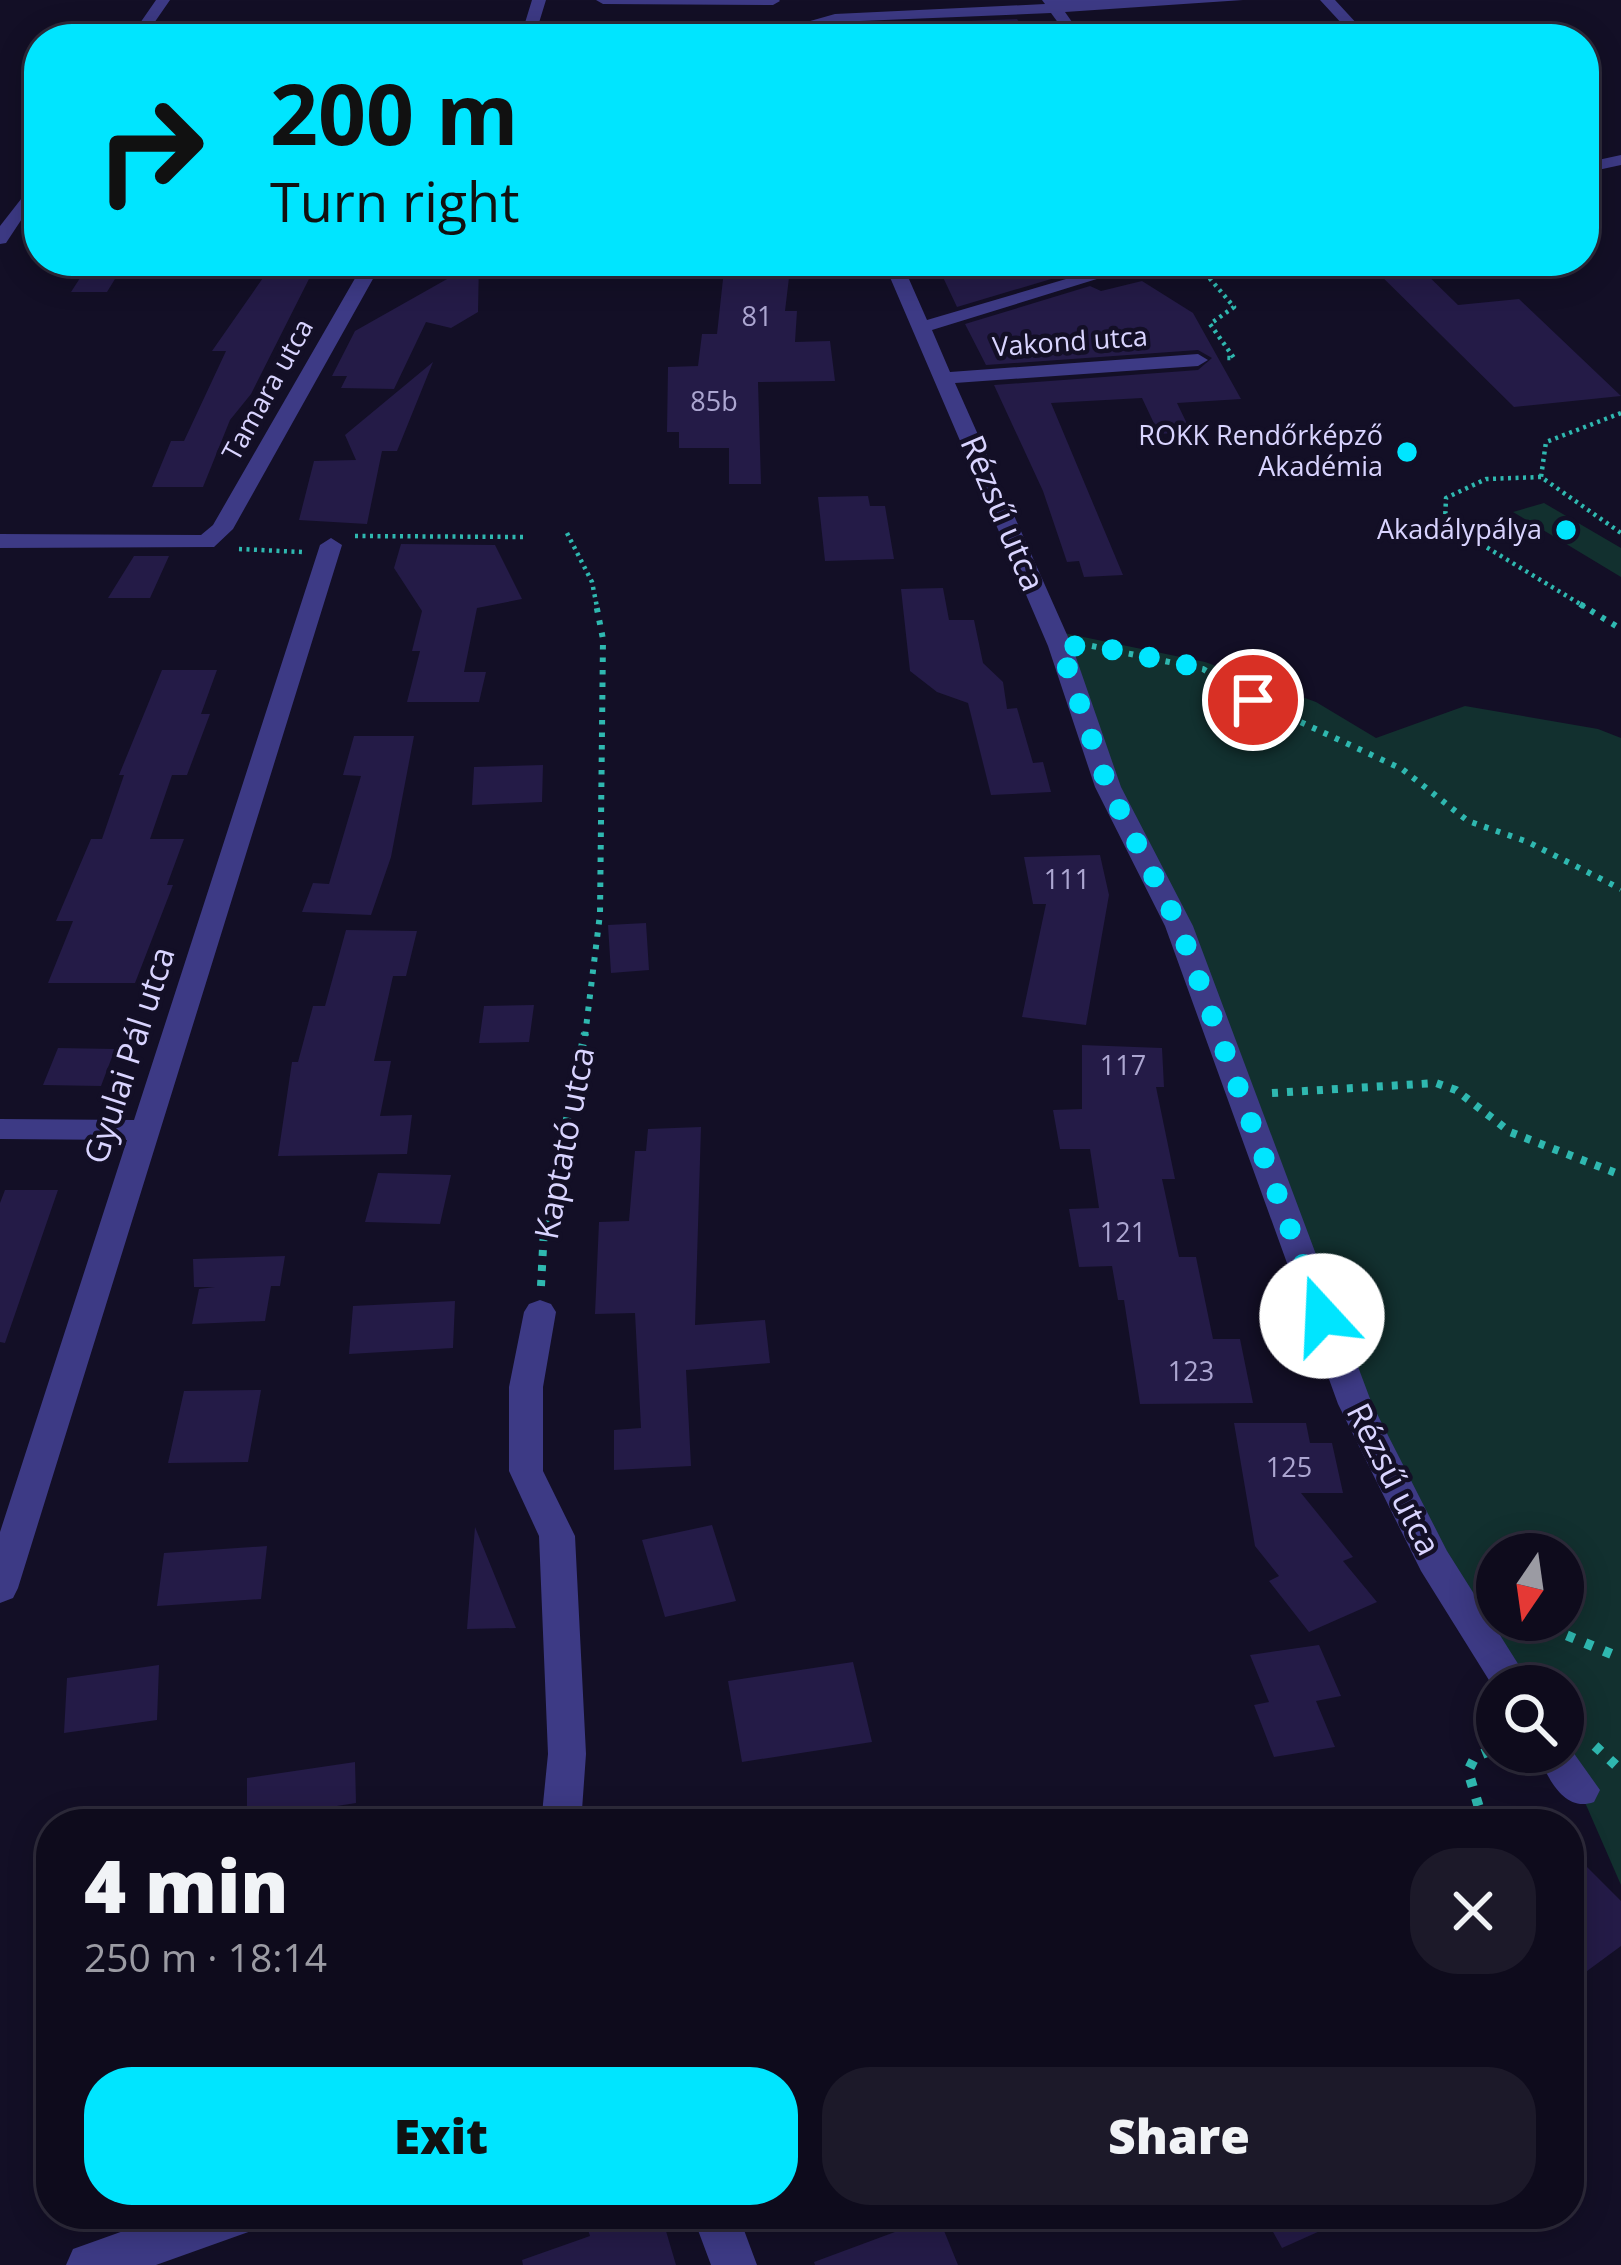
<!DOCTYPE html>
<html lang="en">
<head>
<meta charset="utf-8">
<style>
  :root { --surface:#0e0b1c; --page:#1c1929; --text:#f1f3f6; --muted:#9b9ba3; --line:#2e2b3b; --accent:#00e5ff }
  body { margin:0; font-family:"Open Sans",sans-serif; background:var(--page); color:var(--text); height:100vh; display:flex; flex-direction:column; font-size:45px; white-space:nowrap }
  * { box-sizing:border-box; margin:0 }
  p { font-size:39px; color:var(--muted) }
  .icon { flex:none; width:66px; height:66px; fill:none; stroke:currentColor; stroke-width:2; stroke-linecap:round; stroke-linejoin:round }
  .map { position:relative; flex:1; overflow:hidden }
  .details { position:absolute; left:36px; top:1809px; width:1548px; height:420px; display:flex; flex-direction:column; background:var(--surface); border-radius:48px; box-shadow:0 6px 30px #0003,0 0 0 3px var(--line) }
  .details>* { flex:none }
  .guide { position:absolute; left:24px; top:24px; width:1575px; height:252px; border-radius:48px; box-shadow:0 6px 30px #0003,0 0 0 3px var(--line); background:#00e5ff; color:#111; overflow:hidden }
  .needle { width:78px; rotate:193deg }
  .tools { position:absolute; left:1476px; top:1533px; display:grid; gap:24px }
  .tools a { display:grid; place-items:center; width:108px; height:108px; border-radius:50%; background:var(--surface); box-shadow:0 6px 30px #0003,0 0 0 3px var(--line); font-size:60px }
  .pin { position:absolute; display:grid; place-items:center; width:102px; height:102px; color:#fff; margin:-51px; border:6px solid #fff; border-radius:50%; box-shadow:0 3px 12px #0007 }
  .me { position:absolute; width:132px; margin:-66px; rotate:340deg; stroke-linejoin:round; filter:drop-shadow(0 0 9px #0008) }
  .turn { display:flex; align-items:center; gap:42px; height:252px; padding:0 48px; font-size:54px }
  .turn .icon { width:156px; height:156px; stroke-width:2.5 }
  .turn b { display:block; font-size:84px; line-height:102px }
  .round { display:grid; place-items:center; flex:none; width:126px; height:126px; border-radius:48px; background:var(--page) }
  .headline { display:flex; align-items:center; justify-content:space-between; height:204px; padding:0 48px }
  h1 { font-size:72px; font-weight:800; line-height:90px }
  .cta { display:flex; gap:24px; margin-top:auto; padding:24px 48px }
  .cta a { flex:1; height:138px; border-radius:48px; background:var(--accent); color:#111; font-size:48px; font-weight:800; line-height:138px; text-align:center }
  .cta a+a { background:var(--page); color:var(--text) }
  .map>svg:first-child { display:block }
</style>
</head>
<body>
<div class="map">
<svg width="1621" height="2265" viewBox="0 0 1621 2265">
  <rect width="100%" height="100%" fill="#130f26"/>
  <path fill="#12302f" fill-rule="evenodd" d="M1544 503 1621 548V577L1513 512Z
    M1054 631 1205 662 1316 702 1376 738 1465 706 1598 729 1621 738V1885L1563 1752V1686H1513L1434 1561ZM1497 1554H1563V1620H1497Z"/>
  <path fill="#241b47" d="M1017 19 1032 39H956L945 22Z
    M91 261H126L107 292H71Z
    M479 261 478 312 451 328 426 322 394 389 341 388 347 376H332L355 331Z
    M725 261H791L785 311H797L795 342 830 341 835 381 758 382 761 484H729V448H679V432H667L668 367 698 366 702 334H717Z
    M1000 261H1044L1068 274 957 307 941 273Z
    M1366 261H1413L1458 305 1519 299 1621 396 1514 407Z
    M265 275 310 277 251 394 230 420 203 487H152L171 441H184L226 351H212Z
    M1142 281 1193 313 1241 399 1177 403 1191 432 1159 434 1142 398 1051 403 1123 575 1084 577 1079 561 1067 562 1043 491 994 385 1198 370 1212 358 1198 350 986 365 965 324 1090 286 1101 291Z
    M433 362 397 451H382L367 524 299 520 314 461 356 460 345 435Z
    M868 496 870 506H885L894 559 825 561 818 497Z
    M401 544 495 545 522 599 477 608 464 672H486L479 702H407L420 651H412L422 611 394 568Z
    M134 556H169L150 598H108Z
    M943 588 949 620H974L983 663 1003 682 1007 709 1017 708 1033 763 1043 762 1051 792 991 795 968 703 937 692 910 671 901 589Z
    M162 670H217L201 714H210L187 775H172L150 839H184L167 885H173L135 983H48L73 921H56L91 839H102L124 775H119Z
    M354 736H414L391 857 371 915 302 912 313 883 329 884 361 776 343 775Z
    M543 765 542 802 472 805 474 767Z
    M1100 855 1109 895 1086 1025 1022 1017 1046 904H1033L1024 857Z
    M646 923 649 970 611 973 608 925Z
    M346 930 417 931 406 976H393L374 1061H391L380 1116 412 1115 407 1154 278 1156 292 1062H298L313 1006H325Z
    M534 1005 529 1042 479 1043 484 1006Z
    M1082 1045 1162 1048 1164 1087H1156L1175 1179H1162L1179 1257H1196L1213 1339H1240L1253 1403 1140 1404 1124 1300H1118L1112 1266 1079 1267 1069 1209 1099 1208 1090 1149H1060L1053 1110 1082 1109Z
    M58 1048 115 1049 101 1086 43 1085Z
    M701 1127 695 1325 765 1320 770 1363 686 1370 691 1466 614 1470V1430L641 1428 635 1313 595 1314 599 1222 629 1221 635 1151H646L648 1129Z
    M378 1173 451 1175 440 1224 365 1222Z
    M5 1190H58L5 1343 0 1342V1203Z
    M285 1256 280 1286H271L265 1321 192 1324 199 1289 215 1287H194L193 1259Z
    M455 1301 453 1348 349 1354 353 1306Z
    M261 1390 248 1462 168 1463 184 1391Z
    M1234 1423H1306L1310 1443H1332L1343 1493H1301L1353 1557 1343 1561 1377 1602 1309 1632 1269 1581 1279 1576 1255 1546Z
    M712 1525 736 1601 665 1617 642 1540Z
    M475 1527 516 1628 467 1629Z
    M267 1546 261 1599 157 1606 164 1553Z
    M1319 1645 1341 1696 1316 1701 1335 1747 1274 1757 1254 1705 1269 1702 1250 1655Z
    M853 1662 872 1742 742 1762 728 1681Z
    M159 1665 157 1720 64 1733 67 1678Z
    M355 1762 356 1803 247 1820V1778Z
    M1587 1867 1621 1901V1946L1583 1974 1569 1960V1879Z
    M583 2214H661L676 2265H523L522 2260 590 2236Z
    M1263 2214H1358L1282 2248Z
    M938 2216 958 2265H815L814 2262Z"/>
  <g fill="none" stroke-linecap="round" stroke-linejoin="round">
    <path stroke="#2fb8b0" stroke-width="4.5" stroke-dasharray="3 4.5" stroke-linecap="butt" d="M1195 261 1234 307 1210 324 1234 358H1223
      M1621 413 1546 442 1541 477 1621 533
      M1541 477 1486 479 1446 498 1445 522 1585 607
      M567 533 592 582 597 607
      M355 536 526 537
      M239 549 302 552"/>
    <path stroke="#2fb8b0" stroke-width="6" stroke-dasharray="4.5 8" stroke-linecap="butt" d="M1580 604 1621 629
      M1092 646 1203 669 1253 700 1402 769 1468 821 1528 842 1621 889
      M585 1036 600 914 603 639 596 604"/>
    <path stroke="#2fb8b0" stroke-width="8" stroke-dasharray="6 9" stroke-linecap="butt" d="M1272 1093 1436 1083 1456 1090 1510 1132 1621 1175
      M541 1286 544 1229 585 1033"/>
    <path stroke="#2fb8b0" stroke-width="10" stroke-dasharray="8 12" stroke-linecap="butt" d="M1530 1620 1621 1658
      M1595 1746 1621 1770
      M1448 1824 1480 1811 1468 1771 1475 1757 1497 1748"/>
    <path fill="#3d3a85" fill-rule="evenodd" d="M156 0H170L143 39H129Z
      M532 0H546L534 39H520Z
      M596 0H779L780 1 773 5 603 4Z
      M1042 0H1243L1065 12 1084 39H1070L1051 13 836 22 806 31 800 39H785L796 25 835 14 1045 4Z
      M1320 0H1335L1371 39H1356Z
      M1621 155V165L1584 173V163Z
      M39 176V193L6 243 0 244V226Z
      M365 261H383L233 529 214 547 0 548V534L201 535 213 525Z
      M883 261H901L927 320 1127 261H1155L932 330 950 372 1198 354 1208 360 1198 366 955 383 1072 646 1121 787 1193 926 1372 1404 1447 1551 1532 1686H1497V1693L1421 1571 1338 1404 1165 926 1095 787 1048 646Z
      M331 538 342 545 18 1588 13 1598 0 1603V1532L127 1140 0 1139V1119L134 1120 320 545Z
      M540 1300 551 1304 556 1312 543 1387V1471L575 1536 586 1754 581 1824H541L548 1754 539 1536 509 1471V1387L524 1312 529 1304Z
      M1563 1738 1600 1790 1594 1802C1563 1813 1548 1777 1536 1752H1563Z
      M171 2214H261L254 2230 156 2265H66L73 2249Z
      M692 2214H738L757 2265H711Z"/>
  </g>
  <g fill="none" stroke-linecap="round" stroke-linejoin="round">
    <path stroke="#00e5ff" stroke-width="21" stroke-dasharray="0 37.8" d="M1253 700 1192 666 1094 646H1060L1108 787 1179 926 1322 1316"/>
  </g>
  <g fill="#00e5ff" stroke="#130f26" stroke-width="4.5">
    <circle cx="1407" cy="452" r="12"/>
    <circle cx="1566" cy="530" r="12"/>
  </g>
  <g text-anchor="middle" stroke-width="9" stroke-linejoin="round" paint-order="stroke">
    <g font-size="27" fill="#aca6d1">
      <text x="757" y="326">81</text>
      <text x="714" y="411">85b</text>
      <text x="1067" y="889">111</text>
      <text x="1123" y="1075">117</text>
      <text x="1123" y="1242">121</text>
      <text x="1191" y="1381">123</text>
      <text x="1289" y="1477">125</text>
    </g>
    <g font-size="27" fill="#d9d4ff" stroke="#130f26">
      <text transform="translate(1070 342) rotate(-4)" y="9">Vakond utca</text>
      <text transform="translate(268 390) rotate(-61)" y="9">Tamara utca</text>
    </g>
    <g font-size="27" fill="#d9d4ff" stroke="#130f26" text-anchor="end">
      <text x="1383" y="445">ROKK Rendőrképző<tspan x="1383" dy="31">Akadémia</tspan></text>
      <text x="1542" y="539">Akadálypálya</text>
    </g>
    <g font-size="33" fill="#d9d4ff" stroke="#130f26">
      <text transform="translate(1003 513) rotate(67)" y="12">Rézsű utca</text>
      <text transform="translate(129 1055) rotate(-72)" y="12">Gyulai Pál utca</text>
      <text transform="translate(564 1143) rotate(-79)" y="12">Kaptató utca</text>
      <text transform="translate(1394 1479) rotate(63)" y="12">Rézsű utca</text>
    </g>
  </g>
</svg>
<div class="tools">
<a><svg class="needle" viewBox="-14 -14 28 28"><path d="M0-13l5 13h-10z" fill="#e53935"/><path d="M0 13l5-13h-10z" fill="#9b9ba3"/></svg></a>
<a><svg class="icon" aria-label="search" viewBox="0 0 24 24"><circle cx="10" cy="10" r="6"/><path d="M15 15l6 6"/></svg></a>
</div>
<div class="pin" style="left:1253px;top:700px;background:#d93025"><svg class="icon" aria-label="arrive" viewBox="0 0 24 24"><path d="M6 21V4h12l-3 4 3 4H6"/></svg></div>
<svg class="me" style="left:1322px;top:1316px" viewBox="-20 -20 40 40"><circle r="19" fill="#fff"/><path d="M0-13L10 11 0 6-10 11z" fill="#00e5ff"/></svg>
<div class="guide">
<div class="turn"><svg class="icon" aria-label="right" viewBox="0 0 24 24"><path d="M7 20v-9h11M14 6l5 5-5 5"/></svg><div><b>200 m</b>Turn right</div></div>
</div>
<section class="details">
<div class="headline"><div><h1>4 min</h1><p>250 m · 18:14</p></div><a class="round"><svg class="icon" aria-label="close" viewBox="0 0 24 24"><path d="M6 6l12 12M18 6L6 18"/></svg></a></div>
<div class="cta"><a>Exit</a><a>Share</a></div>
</section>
</div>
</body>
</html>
